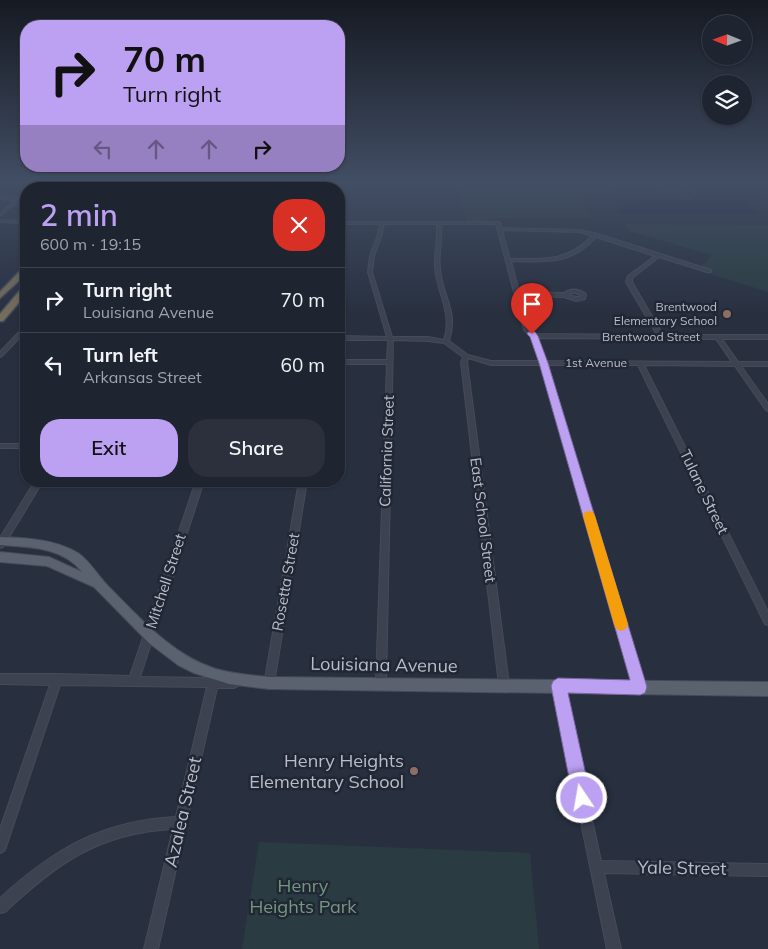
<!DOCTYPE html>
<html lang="en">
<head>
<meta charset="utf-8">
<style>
  :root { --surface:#1e2430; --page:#2b303c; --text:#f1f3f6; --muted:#a1a4ab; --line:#3c414c; --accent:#bca0f2 }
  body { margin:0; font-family:Mulish,sans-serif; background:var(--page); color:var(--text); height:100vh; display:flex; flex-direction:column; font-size:19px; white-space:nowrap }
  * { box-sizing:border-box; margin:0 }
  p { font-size:16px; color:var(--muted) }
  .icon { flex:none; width:28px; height:28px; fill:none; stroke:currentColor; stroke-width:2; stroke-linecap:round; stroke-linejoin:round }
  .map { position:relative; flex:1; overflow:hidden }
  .sheet { position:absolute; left:20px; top:182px; width:325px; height:305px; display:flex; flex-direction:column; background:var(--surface); border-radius:20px; box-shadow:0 1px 4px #0004,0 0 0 1px var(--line) }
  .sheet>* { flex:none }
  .guide { position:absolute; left:20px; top:20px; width:325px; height:152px; border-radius:20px; box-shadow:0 1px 4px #0004,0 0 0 1px var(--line); background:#bca0f2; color:#111; overflow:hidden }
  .needle { width:32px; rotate:271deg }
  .fabs { position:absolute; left:702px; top:15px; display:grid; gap:10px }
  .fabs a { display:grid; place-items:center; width:50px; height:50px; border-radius:50%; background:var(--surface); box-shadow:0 1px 4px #0004,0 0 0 1px var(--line); font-size:25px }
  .pin { position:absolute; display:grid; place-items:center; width:42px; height:42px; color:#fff; margin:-51px -21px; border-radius:50% 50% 50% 0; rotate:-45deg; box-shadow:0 0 5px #0007 }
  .pin .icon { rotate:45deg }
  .me { position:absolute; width:55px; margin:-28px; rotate:348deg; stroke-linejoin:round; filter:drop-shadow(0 0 4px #0008) }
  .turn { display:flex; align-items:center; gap:18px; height:105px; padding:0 20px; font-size:22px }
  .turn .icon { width:65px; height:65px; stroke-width:2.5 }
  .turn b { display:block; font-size:35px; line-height:42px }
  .lanes { display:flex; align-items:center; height:48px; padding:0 20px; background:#0003; justify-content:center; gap:25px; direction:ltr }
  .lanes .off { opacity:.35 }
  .round { display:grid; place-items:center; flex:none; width:52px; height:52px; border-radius:20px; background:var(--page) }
  .headline { display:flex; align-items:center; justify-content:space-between; height:85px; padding:0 20px }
  h1 { font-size:30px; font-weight:600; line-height:38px; color:var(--accent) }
  .primary-button { display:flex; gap:10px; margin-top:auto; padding:10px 20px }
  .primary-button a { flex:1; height:58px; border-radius:20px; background:var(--accent); color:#111; font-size:20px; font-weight:600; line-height:58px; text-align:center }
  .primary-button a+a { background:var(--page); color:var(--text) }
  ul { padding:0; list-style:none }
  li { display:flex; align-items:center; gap:15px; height:65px; padding:0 20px; border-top:1px solid var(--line) }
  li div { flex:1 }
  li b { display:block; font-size:19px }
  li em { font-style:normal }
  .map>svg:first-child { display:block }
</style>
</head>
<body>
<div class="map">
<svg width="768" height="949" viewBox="0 0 768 949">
  <rect width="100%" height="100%" fill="#283040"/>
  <path fill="#2a3c41" d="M440 182H578L591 190 607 182 674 183C682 185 691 186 697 193L696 197 690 200H654L652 198H678L690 194 688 190 680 189 684 194 682 196 662 194 668 192H662L657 187 666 184H610L616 187 610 188 611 190 606 192 609 196 580 198 592 218 494 217C487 223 475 222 466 222L458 184H438Z
    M624 224 768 225V292L698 270 712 255 629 231Z
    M259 842 530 853 539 949H242Z"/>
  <path fill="#1c263d" d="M610 182H731L767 192 749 204 760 214 755 215H625L617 211C628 195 672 200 690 200L696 197 697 193C685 177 630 182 610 182Z"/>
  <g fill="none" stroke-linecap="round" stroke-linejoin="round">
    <g stroke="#464b59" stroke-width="2">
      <path id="minor" d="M36 182H41L34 189H29Z
        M140 182H144L140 189H136Z
        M760 182 768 183V185L761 183Z
        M25 192H26V195L0 216V213L15 200 0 199V197L18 198Z
        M0 220 26 221V223L0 222Z
        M339 222H498L500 223 501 228 580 230 598 234 711 270V272H707L659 257 632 278V282L663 335H768V339H722L738 362H768V366H741L768 404V411L766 410 735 366 644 365 768 612V625L765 624 638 365H547L645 687 644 690 640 692 636 690 541 365H491L468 358 467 362 509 685 508 688 504 690 500 688 499 685 461 362 463 357 444 343 428 341 393 340 386 684 385 687 381 689 377 687 376 684 387 364H339V360H387L388 342V340H339V336L387 337 368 272 370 256 377 237 380 224H339ZM384 224H437C438 239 434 253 435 267 437 294 453 313 444 340L428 337H392L372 272 374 256 381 237ZM441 224H496L524 330 531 337 539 361H491L468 355 449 341C459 311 442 297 440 268 438 253 443 239 441 224ZM502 230 580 232 592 236C568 262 543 259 510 259ZM596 237 655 256 628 276 626 282 657 335 535 334 530 329 520 296 564 297 576 301 585 299 586 294C579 289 571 288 564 293L519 292 511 261C546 262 571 265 596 237ZM571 293H575L580 295V297H576L569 295ZM537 338 716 339 732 362 545 361Z
        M26 326V331L2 356 0 357V352L24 327Z
        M0 444H26V448H0Z
        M35 481H43L3 547 0 548V538Z
        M196 481H204L140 677 209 678 210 675 214 673 218 675 219 678H234L238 680 239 683 238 686 234 688H217L158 949H144L173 829C99 833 57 863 5 912L0 913V898C54 849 101 821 176 817L207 687 60 685 6 847 4 851 0 853V829L50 685 0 684V674H57L130 676Z
        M299 481H307L274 683 273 686 269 688 262 686 261 683 262 680 265 679Z
        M558 681 562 683 563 686 601 861 768 864V876L604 873 621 949H607L553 686 554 683Z"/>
    </g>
    <g stroke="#464b59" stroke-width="2">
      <path id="major" d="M0 537C26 538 55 539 78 553 90 561 98 576 108 586 140 618 172 655 216 669 233 674 251 675 269 677L768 682V696L269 689 229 684 194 673 178 665 149 643 94 587 47 566 0 562V552L49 557 82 572C63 547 29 547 0 545Z"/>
    </g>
    <g stroke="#474d5a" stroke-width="3">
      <path id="highway" d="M110 182H116L110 189H103Z
        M121 182H127L121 189H115Z
        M23 268H26V274L0 298V292Z
        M23 287H26V294L3 321H0V314Z"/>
    </g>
    <use href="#minor" fill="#3c4250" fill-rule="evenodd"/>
    <use href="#major" fill="#5a616f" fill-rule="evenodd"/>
    <use href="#highway" fill="#756d5a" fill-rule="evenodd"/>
  </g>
  <linearGradient id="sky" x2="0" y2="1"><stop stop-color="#161a23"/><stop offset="0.58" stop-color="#424e64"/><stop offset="1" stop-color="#424e64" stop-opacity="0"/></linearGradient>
  <rect width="768" height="315" fill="url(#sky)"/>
  <path fill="#bca0f2" stroke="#7a689d" d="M528 332H535L538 336 548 363 647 687 645 693 640 695 568 693 591 798 588 804 582 807 576 804 573 798 551 686 553 681 558 678 630 680 539 363 530 337 527 334Z"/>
  <path fill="#f59e0b" d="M589 511 593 512 595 516 628 624 626 629 621 631 616 629 614 624 583 516 585 512Z"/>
  <g fill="#8d6e63" stroke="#212735" stroke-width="2">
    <circle cx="727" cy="314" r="5"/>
    <circle cx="414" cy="771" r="5"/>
  </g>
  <g text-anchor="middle" stroke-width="5" stroke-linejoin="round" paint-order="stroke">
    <g font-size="12" fill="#b9beca" stroke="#212735" text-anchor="end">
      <text x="717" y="311">Brentwood<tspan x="717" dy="14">Elementary School</tspan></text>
    </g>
    <g font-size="12" fill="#b9beca" stroke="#212735">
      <text x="651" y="341">Brentwood Street</text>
      <text x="596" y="367">1st Avenue</text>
    </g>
    <g font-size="15" fill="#b9beca" stroke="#212735">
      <text transform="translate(387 451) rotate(-88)" y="5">California Street</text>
      <text transform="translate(704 492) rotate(64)" y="5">Tulane Street</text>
      <text transform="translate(483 520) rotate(83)" y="5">East School Street</text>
      <text transform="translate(166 581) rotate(-72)" y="5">Mitchell Street</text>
      <text transform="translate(286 582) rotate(-80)" y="5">Rosetta Street</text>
    </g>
    <g font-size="18" fill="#b9beca" stroke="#212735">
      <text transform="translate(384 665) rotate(1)" y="6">Louisiana Avenue</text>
      <text transform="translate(183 812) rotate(-77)" y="6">Azalea Street</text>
      <text transform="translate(682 868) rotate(1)" y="6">Yale Street</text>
    </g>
    <g font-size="18" fill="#b9beca" stroke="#212735" text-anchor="end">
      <text x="404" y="767">Henry Heights<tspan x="404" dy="21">Elementary School</tspan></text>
    </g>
    <g font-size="18" fill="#72997f" stroke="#212735">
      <text x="303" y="892">Henry<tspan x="303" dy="21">Heights Park</tspan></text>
    </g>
  </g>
</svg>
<div class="fabs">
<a><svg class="needle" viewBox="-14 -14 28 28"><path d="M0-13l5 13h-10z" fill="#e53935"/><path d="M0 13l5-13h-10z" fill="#a1a4ab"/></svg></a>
<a><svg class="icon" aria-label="layers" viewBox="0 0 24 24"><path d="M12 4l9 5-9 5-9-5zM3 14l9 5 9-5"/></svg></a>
</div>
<div class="pin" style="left:532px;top:334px;background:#d93025"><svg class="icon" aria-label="arrive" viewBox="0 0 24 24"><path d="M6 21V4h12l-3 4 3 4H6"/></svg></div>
<svg class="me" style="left:582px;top:798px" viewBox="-20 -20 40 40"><circle r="17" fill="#bca0f2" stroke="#fff" stroke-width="3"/><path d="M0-11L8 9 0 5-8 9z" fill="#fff"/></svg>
<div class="guide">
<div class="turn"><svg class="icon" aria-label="right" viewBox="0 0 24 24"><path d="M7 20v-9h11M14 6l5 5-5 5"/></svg><div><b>70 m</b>Turn right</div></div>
<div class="lanes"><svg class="icon off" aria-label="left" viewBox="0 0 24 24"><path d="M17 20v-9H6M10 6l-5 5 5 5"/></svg><svg class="icon off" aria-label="ahead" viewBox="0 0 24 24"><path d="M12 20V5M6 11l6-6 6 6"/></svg><svg class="icon off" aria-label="ahead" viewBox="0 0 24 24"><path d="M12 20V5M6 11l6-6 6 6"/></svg><svg class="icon" aria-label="right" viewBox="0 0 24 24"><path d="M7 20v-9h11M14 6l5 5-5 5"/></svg></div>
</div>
<section class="sheet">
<div class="headline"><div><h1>2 min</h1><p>600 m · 19:15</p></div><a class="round" style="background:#d93025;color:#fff"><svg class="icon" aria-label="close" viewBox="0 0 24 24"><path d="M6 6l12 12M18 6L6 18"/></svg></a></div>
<ul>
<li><svg class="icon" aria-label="right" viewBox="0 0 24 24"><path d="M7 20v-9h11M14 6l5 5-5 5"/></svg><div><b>Turn right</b><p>Louisiana Avenue</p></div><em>70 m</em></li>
<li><svg class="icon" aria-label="left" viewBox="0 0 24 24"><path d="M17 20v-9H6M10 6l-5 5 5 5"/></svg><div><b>Turn left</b><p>Arkansas Street</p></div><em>60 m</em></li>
</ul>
<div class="primary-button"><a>Exit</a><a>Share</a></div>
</section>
</div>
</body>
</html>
